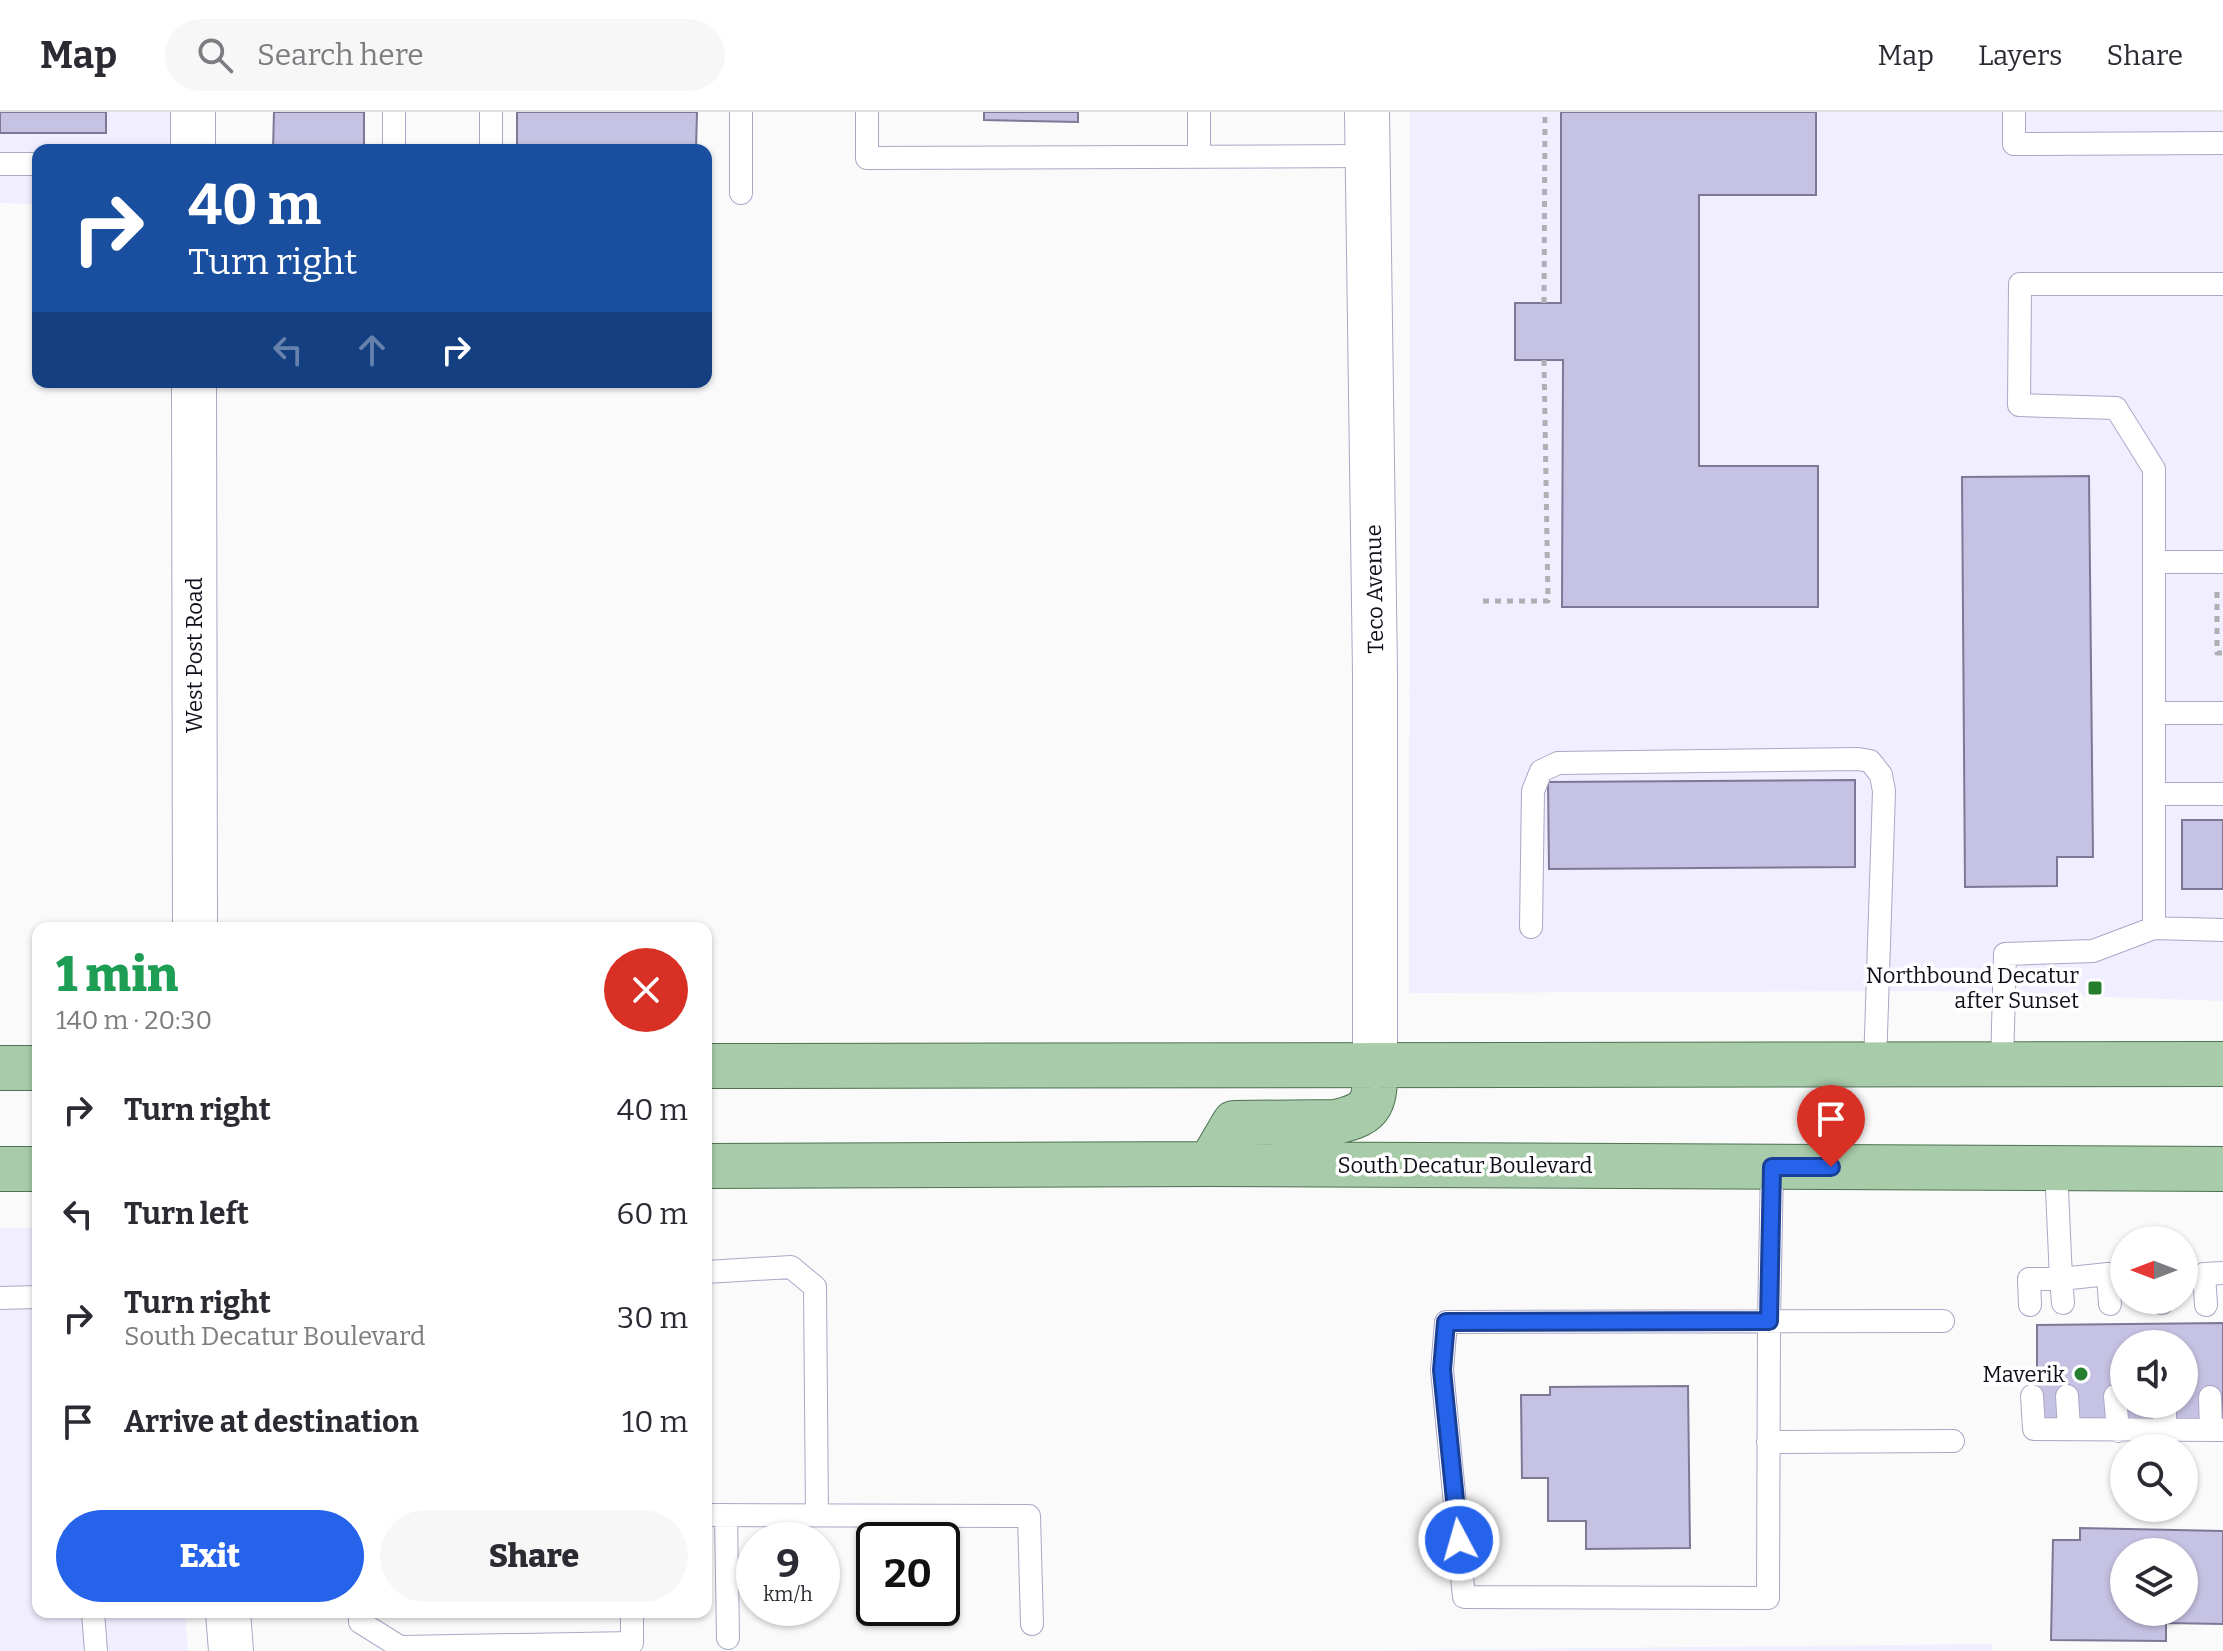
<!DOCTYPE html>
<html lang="en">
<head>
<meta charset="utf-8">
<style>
  :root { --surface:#fff; --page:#f7f7f7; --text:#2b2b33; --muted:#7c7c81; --line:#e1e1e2; --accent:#2563eb }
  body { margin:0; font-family:Bitter,serif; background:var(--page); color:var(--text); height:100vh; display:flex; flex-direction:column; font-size:30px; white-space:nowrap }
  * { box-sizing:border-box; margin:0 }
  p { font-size:26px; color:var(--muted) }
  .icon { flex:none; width:44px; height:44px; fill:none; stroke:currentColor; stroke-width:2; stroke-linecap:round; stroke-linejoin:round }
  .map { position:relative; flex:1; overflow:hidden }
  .sheet { position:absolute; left:32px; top:810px; width:680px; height:696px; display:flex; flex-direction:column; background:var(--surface); border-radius:16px; box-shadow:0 2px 6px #0004 }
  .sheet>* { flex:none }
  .guide { position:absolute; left:32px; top:32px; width:680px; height:244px; border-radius:16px; box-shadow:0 2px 6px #0004; background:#1a4fa0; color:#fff; overflow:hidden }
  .needle { width:52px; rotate:270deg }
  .fabs { position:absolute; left:2110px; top:1114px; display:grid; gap:16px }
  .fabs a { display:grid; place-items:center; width:88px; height:88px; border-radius:50%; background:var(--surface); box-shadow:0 2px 6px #0004; font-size:40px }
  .speed { position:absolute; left:736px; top:1410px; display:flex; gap:16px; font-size:40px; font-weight:700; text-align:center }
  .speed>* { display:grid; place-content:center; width:104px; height:104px; border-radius:50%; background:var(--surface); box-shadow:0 2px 6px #0004; line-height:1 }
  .speed small { font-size:20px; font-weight:400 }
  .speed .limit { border:4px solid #111; border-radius:12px; background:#fff; color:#111 }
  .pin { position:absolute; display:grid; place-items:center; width:68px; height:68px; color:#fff; margin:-82px -34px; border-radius:50% 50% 50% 0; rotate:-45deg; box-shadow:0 0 8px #0007 }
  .pin .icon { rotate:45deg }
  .me { position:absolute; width:88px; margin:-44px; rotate:354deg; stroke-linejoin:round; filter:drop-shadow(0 0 6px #0008) }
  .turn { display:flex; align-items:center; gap:28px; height:168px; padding:0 24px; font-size:36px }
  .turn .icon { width:104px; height:104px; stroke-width:2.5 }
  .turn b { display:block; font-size:56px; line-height:68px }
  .lanes { display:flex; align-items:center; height:76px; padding:0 24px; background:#0003; justify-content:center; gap:40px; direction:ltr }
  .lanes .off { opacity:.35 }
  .round { display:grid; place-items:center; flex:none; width:84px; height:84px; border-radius:42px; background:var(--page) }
  .headline { display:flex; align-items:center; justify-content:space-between; height:136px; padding:0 24px }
  h1 { font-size:48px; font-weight:800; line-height:60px; color:#1e9e55 }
  .cta { display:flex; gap:16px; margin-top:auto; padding:16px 24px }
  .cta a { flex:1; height:92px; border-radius:48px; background:var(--accent); color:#fff; font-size:32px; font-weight:800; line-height:92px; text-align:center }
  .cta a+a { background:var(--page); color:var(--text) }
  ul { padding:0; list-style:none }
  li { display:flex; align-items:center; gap:24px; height:104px; padding:0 24px }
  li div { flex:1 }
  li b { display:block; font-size:30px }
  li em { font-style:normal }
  header { display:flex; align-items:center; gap:48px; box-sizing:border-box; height:112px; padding:0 40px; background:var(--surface); border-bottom:2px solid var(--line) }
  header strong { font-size:38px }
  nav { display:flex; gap:44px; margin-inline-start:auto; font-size:28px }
  .search { width:560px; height:72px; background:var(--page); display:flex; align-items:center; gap:20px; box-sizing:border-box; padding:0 28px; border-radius:44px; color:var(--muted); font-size:30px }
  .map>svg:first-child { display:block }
</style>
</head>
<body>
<header>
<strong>Map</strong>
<div class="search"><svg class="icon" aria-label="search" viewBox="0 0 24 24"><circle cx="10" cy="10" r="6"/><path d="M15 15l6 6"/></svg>Search here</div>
<nav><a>Map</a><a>Layers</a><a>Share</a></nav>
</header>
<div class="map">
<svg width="2223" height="1539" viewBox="0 0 2223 1539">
  <rect width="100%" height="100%" fill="#fafafa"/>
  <path fill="#f0eeff" d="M0 0H203V38H38V92L0 91Z
    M1410 0H2223V889L1945 879 1409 881Z
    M0 1116H38V1500H185L188 1539H0Z
    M1992 1532 1993 1539H1304Z"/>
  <path fill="#c6c2e3" stroke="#7c7896" stroke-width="2" fill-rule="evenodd" d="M0 0H106V21H0Z
    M274 0H364V38H273Z
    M517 0H697L696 38H517Z
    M984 0H1078V10L984 8Z
    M1561 0H1816V83H1699V354H1818V495H1562L1563 248H1515V191H1561Z
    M2089 364 2093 745H2057V774L1965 775 1962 365Z
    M1855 668V755L1549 757 1548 670Z
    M2182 708H2223V777H2182Z
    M2223 1211V1308L2037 1309V1213ZM2124 1232H2184V1292H2124Z
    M1688 1274 1690 1436 1586 1437V1409H1548V1366H1522L1521 1283H1550V1275Z
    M2080 1416 2223 1419V1512L2166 1511V1529L2051 1528 2053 1428H2080ZM2124 1440H2184V1500H2124Z"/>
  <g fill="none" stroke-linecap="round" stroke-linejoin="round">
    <g stroke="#aba7c7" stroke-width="24">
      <path id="lane" d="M394 0V38
        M491 0V38
        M741 0V81
        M867 0V46L1367 44
        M2014 0V32L2223 31
        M1199 45V0
        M0 52H38
        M2154 450H2223
        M2156 601H2223
        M2156 682H2223
        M1531 815 1533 679 1541 659 1558 651 1858 647 1870 649 1881 663 1884 679 1875 953
        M2154 816V357L2116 296 2019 293 2020 172H2223
        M2002 952 2005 842 2093 839 2154 816 2223 818
        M1772 1055 1769 1209 1768 1486 1464 1485 1442 1258 1446 1210 1943 1209
        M706 1160 791 1155 815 1175 817 1403
        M0 1186 38 1185
        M2162 1188V1191
        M2063 1191 2061 1167 2108 1162
        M2110 1192 2108 1162H2124
        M2030 1193 2029 1167H2061L2056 1055
        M2206 1193 2204 1162 2223 1161
        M2032 1284 2034 1317 2223 1318
        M2067 1284 2069 1317
        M2115 1284 2118 1319
        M2210 1285 2211 1318
        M2165 1292V1318
        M1768 1330 1953 1329
        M706 1403 1029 1404 1032 1512
        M726 1403 728 1526
        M93 1500 96 1539
        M360 1500V1510L400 1535 632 1531V1500"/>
    </g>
    <g stroke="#aba7c7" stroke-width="46">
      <path id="street" d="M193 0V38
        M1367 0 1375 561V954
        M194 270 195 816
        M228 1500 231 1539"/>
    </g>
    <g stroke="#4d7351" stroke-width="46">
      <path id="primary" d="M706 954 2223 952
        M0 956H38
        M1210 1052 1234 1011 1335 1010C1375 1002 1375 989 1375 954
        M706 1054 1210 1052 2223 1057
        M0 1057H38"/>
    </g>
    <path stroke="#b0afb3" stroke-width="5" stroke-dasharray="6 6" stroke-linecap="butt" d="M1544 191 1545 0
      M2217 480V541H2223
      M1483 489H1548L1544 248"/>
    <use href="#lane" stroke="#fff" stroke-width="22"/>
    <use href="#street" stroke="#fff" stroke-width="44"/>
    <use href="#primary" stroke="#a8cba9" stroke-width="44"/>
  </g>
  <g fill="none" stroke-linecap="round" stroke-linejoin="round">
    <g stroke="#184099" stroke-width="20">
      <path id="route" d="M1459 1428 1442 1258 1446 1210 1769 1209 1772 1055H1831"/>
    </g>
    <use href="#route" stroke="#2563eb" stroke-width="14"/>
  </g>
  <g fill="#257e2d" stroke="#fff" stroke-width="3">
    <rect x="2087" y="868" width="16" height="16" rx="4"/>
    <circle cx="2081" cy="1262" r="8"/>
  </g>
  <g text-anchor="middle" stroke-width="7" stroke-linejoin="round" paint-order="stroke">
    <g font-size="22" fill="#100e19" stroke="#fff">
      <text transform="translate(1374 477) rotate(-91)" y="8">Teco Avenue</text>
      <text transform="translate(194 543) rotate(-90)" y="8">West Post Road</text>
      <text x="1465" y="1061">South Decatur Boulevard</text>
    </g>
    <g font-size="22" fill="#100e19" stroke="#fff" text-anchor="end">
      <text x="2079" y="871">Northbound Decatur<tspan x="2079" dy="25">after Sunset</tspan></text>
      <text x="2065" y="1270">Maverik</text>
    </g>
  </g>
</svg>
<div class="fabs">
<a><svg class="needle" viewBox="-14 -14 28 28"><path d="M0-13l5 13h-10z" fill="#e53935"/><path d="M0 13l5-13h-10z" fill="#7c7c81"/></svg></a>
<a><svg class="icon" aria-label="sound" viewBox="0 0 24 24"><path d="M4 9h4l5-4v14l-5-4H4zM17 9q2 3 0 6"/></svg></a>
<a><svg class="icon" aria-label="search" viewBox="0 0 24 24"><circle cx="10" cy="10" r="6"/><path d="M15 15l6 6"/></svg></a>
<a><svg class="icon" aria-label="layers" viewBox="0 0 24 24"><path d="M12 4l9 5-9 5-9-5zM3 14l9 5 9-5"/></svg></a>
</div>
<div class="speed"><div>9<small>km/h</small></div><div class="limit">20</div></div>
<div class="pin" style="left:1831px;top:1055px;background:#d93025"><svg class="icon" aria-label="arrive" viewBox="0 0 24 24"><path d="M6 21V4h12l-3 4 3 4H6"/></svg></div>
<svg class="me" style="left:1459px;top:1428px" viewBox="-20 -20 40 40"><circle r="17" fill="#2563eb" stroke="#fff" stroke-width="3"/><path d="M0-11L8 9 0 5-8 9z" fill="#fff"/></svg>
<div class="guide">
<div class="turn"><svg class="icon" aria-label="right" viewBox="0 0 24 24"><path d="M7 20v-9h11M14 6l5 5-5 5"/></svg><div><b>40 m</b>Turn right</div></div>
<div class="lanes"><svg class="icon off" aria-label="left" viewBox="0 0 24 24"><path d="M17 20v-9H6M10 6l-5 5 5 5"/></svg><svg class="icon off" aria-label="ahead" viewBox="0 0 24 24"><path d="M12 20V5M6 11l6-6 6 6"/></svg><svg class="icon" aria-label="right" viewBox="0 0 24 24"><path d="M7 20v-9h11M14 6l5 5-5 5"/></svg></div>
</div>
<section class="sheet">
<div class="headline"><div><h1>1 min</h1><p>140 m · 20:30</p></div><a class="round" style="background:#d93025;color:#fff"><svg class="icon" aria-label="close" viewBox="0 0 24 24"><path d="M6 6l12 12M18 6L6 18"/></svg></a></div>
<ul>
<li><svg class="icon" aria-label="right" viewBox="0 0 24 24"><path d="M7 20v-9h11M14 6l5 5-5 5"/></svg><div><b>Turn right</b></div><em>40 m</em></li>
<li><svg class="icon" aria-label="left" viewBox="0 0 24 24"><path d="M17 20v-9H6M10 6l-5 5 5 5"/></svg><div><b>Turn left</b></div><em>60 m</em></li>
<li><svg class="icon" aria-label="right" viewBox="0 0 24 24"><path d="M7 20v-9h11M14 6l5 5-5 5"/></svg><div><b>Turn right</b><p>South Decatur Boulevard</p></div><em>30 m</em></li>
<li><svg class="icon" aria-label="arrive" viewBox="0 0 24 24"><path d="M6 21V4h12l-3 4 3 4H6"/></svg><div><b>Arrive at destination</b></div><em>10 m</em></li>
</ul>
<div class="cta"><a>Exit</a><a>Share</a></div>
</section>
</div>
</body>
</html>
